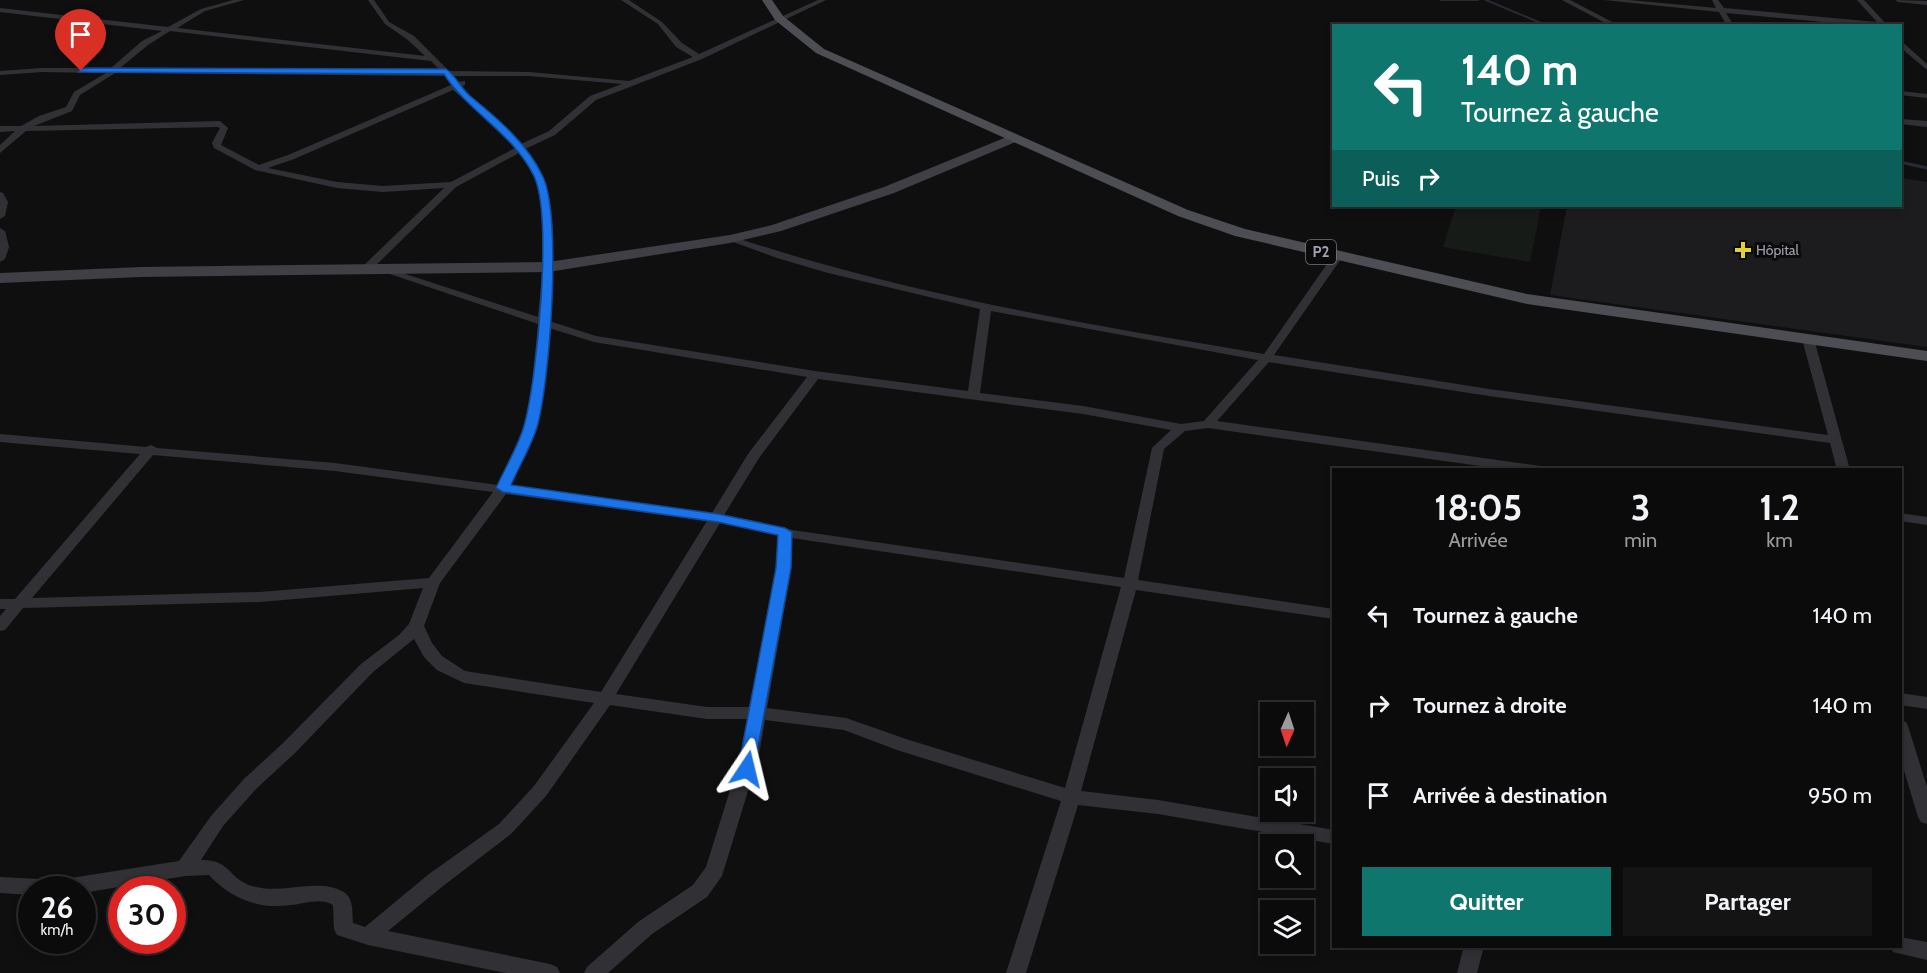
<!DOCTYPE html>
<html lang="fr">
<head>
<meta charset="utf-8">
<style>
  :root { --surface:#0c0b0c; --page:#151415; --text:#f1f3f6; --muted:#9a9b9d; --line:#2c2b2d; --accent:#0f766e }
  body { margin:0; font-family:Cabin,sans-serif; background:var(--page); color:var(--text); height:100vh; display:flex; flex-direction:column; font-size:22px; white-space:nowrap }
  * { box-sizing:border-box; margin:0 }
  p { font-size:20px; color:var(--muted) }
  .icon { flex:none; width:33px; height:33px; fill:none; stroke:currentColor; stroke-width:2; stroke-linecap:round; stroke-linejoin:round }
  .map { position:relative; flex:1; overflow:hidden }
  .sheet { position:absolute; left:1332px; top:468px; width:570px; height:480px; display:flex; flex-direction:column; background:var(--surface); border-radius:0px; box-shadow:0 3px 9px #0003,0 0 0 2px var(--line) }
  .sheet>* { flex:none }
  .banner { position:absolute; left:1332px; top:24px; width:570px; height:183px; border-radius:0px; box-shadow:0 3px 9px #0003,0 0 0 2px var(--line); background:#0f766e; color:#fff; overflow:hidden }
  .needle { width:39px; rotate:183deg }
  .fabs { position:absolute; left:1260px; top:702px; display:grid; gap:12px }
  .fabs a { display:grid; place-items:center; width:54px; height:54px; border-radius:0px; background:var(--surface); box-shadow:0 3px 9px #0003,0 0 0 2px var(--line); font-size:30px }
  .speed { position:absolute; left:18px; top:876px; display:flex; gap:12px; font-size:30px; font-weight:700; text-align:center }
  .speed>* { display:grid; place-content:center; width:78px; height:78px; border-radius:50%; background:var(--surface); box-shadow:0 3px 9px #0003,0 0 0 2px var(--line); line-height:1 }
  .speed small { font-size:15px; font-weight:400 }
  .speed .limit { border:9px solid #d22; background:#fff; color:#111 }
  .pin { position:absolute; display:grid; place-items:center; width:51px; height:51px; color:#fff; margin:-62px -26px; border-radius:50% 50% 50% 0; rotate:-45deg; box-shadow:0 0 6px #0007 }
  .pin .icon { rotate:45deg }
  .me { position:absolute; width:66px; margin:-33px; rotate:10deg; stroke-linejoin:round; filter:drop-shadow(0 0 4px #0008) }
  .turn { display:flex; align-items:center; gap:21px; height:126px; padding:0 30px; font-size:27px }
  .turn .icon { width:78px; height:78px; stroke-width:2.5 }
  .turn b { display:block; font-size:42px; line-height:51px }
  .then { display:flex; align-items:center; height:57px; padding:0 30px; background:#0003; gap:12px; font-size:22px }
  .eta { display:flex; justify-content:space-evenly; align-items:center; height:102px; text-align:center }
  .eta b { font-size:36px; font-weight:800; line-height:42px }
  .cta { display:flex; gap:12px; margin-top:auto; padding:12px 30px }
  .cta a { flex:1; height:69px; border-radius:0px; background:var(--accent); color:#fff; font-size:24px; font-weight:800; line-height:69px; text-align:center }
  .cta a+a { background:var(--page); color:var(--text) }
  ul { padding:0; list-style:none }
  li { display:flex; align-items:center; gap:18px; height:90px; padding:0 30px }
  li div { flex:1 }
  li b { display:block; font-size:22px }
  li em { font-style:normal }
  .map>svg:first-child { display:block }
</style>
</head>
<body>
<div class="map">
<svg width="1927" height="973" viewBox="0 0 1927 973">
  <rect width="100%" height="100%" fill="#100f10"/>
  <path fill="#1c1b1d" d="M1901 178 1927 182V347L1550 295 1567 206H1900Z"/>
  <path fill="#161b18" d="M1456 206H1541L1530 262 1443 247Z"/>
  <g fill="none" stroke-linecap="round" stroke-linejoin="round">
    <path stroke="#272b33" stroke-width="2" d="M1441 0H1478
      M1486 0 1548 26"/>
    <path stroke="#272b33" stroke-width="3" d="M1900 162 1927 168"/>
    <path fill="#313135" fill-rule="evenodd" d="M233 0H244L205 11 177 28 425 56 408 40 385 24 368 0H374L389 22 414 36 449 71 529 72 629 81 693 57 676 47 658 24 621 0H629L662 22 682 43 699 54 818 0H826L702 59 596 100 555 135 525 149C531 158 539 167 543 177 559 212 552 282 549 321L596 336 815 371 968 391 980 309 828 273 777 258 725 239 730 236 734 237C905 294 1085 324 1264 354L1334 254 1338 253 1343 256 1274 355 1489 389 1828 435 1802 339 1808 336 1814 339 1850 470H1837L1830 443 1489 396 1269 362 1217 421 1541 466 1547 470H1509L1208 428 1185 431 1164 449 1138 580 1334 609V619L1136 590 1081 791 1158 800 1334 830V844L1158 814 1078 805 1026 973H1006L1061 801 897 750 844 730 765 720 759 755 722 876 707 897 652 934 608 973H584L587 967 638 922 693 885 706 867 741 755 748 719H707L610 705 546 796 511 834 443 886 388 931 550 964 557 967 560 973H506L368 945 337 935 334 929 333 905C321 897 303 904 291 905 259 910 230 898 209 875L185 876 82 893V890H32V895L0 893V877L58 880 179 861 211 816 244 779 283 743 361 664 399 635 409 624 423 588 260 602 23 608 5 630 0 631V616L6 609H0V599H15L140 454 0 442V434L146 447 151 445 157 448 335 463 498 485 524 428 531 398 538 324 381 271 386 268 390 269 538 317C542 278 549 212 534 177 530 168 523 160 519 153L456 187 368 273 364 274 359 271 360 269 444 188 383 192 337 188 255 170 214 148 212 143 220 128 218 127 26 131 0 153V145L15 131 0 132V126H21L39 116 66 107 74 92 106 73 42 72 0 75V71L42 68H111L142 41 162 31 0 12V8L168 27 201 9ZM170 31 431 61 441 71 120 68 148 45ZM115 73 445 76 451 85 288 155 259 165 221 145 228 128 220 121 34 126 72 111 80 95ZM452 76H529L622 84 590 96 549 131 521 144 497 118 460 87 465 85V81L457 82ZM453 90 491 122 515 148 451 182 383 186 337 182 268 168 294 159ZM991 311 1258 360 1204 421 1181 424 1083 406 980 393ZM549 328 594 342 807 377 748 454 712 513 511 486 536 428 543 398ZM818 379 1083 414 1171 430 1152 448 1124 578 785 529 724 515 759 458ZM153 455 335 471 493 492 429 578 260 592 32 598ZM506 494 707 521 601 692 465 671 442 656 432 643 424 626 440 583ZM720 523 778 536 777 569 750 707H707L616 694ZM792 538 1121 587 1065 788 909 740 846 718 767 708 791 569ZM414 639 424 657 437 670 464 683 594 703 534 786 499 824 429 874 365 927 353 923C352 911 354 897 342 891 316 878 285 894 256 887 228 881 232 859 201 860L223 826 256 789 295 753 373 672Z
      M1562 0H1570L1620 26H1611Z
      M1604 0H1629L1716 8 1712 0H1718L1724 8 1877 22 1857 0H1864L1887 25 1866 26 1726 13 1734 26H1727L1719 12Z
      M1895 0 1927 1V5L1898 2Z
      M1900 40 1927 64V70L1900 47Z
      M1900 91 1927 94V98L1900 95Z
      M1900 119 1927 121V127L1900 124Z
      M0 192 3 193 8 202 5 216 0 219Z
      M0 228 5 231 9 247 5 259 0 262Z
      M1900 513 1927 517V525L1900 521Z
      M1900 693 1927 697V709L1900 705Z
      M1900 720 1906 722 1908 726 1927 787V824L1921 822 1918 817 1900 757Z
      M1900 937 1927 942V960L1893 952 1890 946H1900Z
      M1464 946H1484L1477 973H1457Z"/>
    <path fill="#3f3f45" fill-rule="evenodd" d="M1014 134 1020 138 1018 141 894 193 781 231 730 243 548 272 141 277 0 283V273L141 267 548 262 730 235 772 225 884 187Z"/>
    <path fill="#4d4d54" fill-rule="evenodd" d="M762 0H772L783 16 824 49 1188 210 1245 229 1527 294 1927 351V361L1527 304 1235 236 1178 216 816 53 775 20Z"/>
  </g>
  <path fill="#1a73e8" stroke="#114b97" stroke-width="1.5" d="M81 68 446 69C455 75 461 88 470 96 497 118 528 144 543 177 562 218 550 381 537 427 531 447 519 466 511 485L718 514 785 528 792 532 791 568 753 774H741L738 769 776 568 778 535 718 522 503 492 496 488C505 468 518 447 524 426 537 380 553 217 534 176 513 133 468 112 444 74L78 72Z"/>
  <path fill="#e3d035" stroke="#0b0a0b" stroke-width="2" d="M1740 241h6v6h6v6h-6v6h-6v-6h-6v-6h6z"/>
  <g text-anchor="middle" stroke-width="6" stroke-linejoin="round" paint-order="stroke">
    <g font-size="14" fill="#a1a3b0" stroke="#0b0a0b" text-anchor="start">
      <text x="1756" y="255">Hôpital</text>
    </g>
    <rect fill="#0b0a0b" stroke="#74757e" stroke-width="1.5" x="1306" y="240" width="30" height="24" rx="4.5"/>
    <g font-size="15" font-weight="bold" fill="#a1a3b0">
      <text x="1321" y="257">P2</text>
    </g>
  </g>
</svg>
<div class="fabs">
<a><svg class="needle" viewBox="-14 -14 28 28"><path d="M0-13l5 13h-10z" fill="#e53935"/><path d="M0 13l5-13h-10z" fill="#9a9b9d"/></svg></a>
<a><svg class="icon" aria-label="sound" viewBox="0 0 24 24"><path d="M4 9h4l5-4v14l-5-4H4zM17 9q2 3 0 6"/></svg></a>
<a><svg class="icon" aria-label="search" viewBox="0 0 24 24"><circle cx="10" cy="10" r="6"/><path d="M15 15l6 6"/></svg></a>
<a><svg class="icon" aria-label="layers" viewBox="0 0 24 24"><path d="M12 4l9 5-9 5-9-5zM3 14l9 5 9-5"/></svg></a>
</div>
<div class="speed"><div>26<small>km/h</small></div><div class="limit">30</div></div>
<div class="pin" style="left:81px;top:71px;background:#d93025"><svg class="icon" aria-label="arrive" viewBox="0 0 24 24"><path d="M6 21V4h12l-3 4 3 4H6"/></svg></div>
<svg class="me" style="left:747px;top:769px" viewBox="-20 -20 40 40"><path d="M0-17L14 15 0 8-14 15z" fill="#1a73e8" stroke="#fff" stroke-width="4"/></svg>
<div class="banner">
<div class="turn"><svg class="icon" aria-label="left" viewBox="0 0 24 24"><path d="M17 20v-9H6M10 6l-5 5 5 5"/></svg><div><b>140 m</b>Tournez à gauche</div></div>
<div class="then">Puis<svg class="icon" aria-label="right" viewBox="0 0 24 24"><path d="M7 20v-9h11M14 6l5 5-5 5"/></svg></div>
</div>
<section class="sheet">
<div class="eta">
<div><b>18:05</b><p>Arrivée</p></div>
<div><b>3</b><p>min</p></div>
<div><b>1.2</b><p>km</p></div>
</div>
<ul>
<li><svg class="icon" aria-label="left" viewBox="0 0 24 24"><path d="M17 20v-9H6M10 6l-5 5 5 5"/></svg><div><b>Tournez à gauche</b></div><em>140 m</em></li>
<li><svg class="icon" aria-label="right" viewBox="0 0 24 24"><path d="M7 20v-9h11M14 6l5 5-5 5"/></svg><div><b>Tournez à droite</b></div><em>140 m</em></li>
<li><svg class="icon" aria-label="arrive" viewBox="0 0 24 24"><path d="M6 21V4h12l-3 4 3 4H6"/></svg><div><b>Arrivée à destination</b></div><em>950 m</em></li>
</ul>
<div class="cta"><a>Quitter</a><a>Partager</a></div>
</section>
</div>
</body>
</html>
